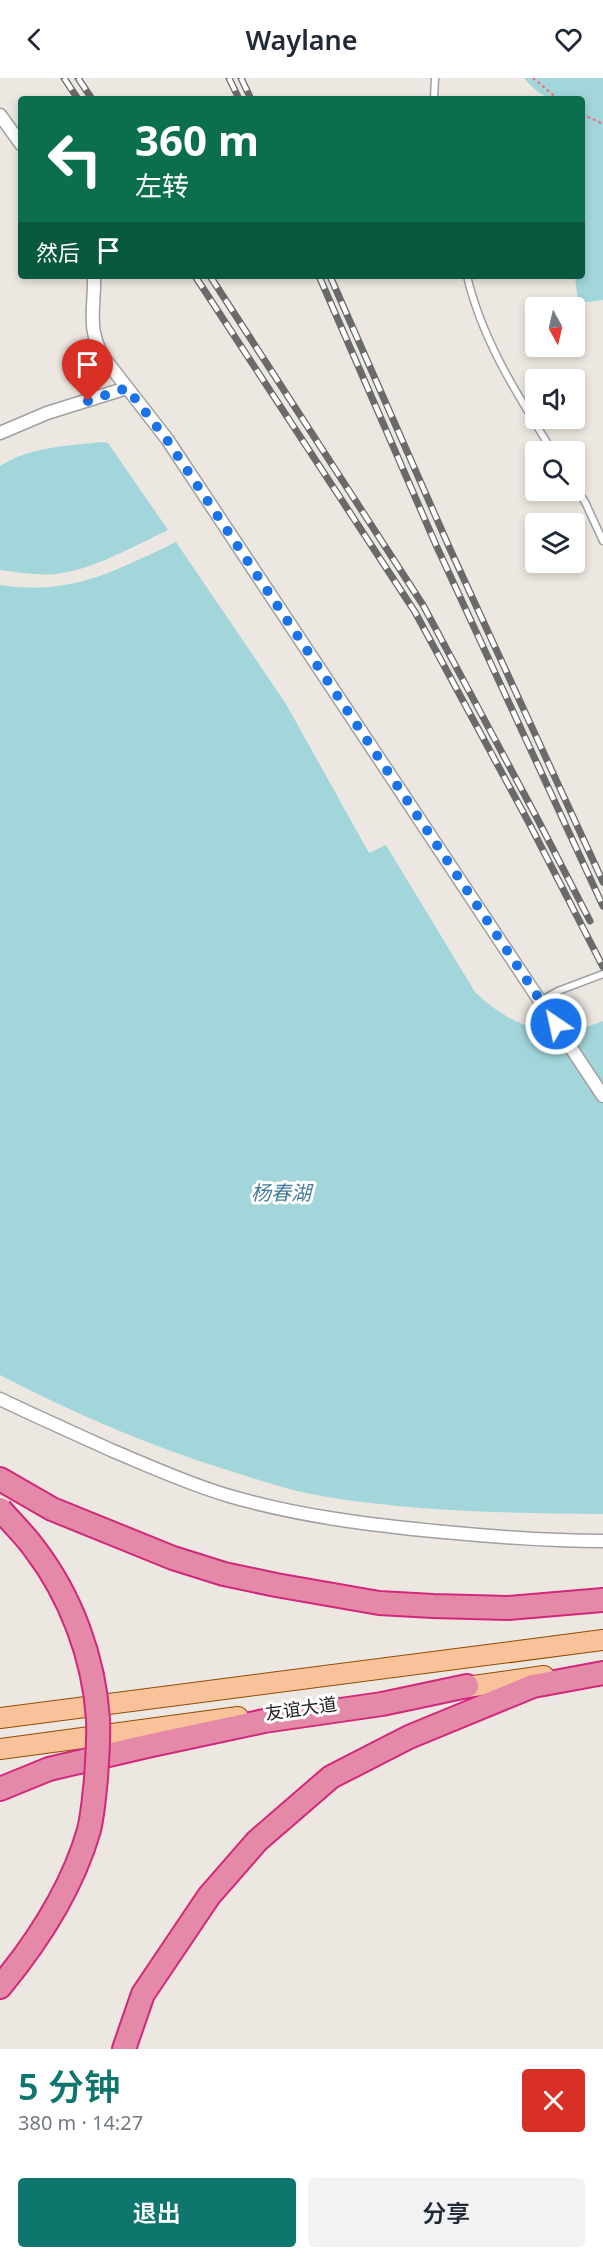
<!DOCTYPE html>
<html lang="zh">
<head>
<meta charset="utf-8">
<style>
  :root { --surface:#fff; --page:#f2f2f3; --text:#1f2937; --muted:#747a83; --accent:#0f766e }
  body { margin:0; font-family:"Noto Sans","Noto Sans SC",sans-serif; background:var(--page); color:var(--text); height:100vh; display:flex; flex-direction:column; font-size:22px; white-space:nowrap }
  * { box-sizing:border-box; margin:0 }
  p { font-size:20px; color:var(--muted) }
  .icon { flex:none; width:33px; height:33px; fill:none; stroke:currentColor; stroke-width:2; stroke-linecap:round; stroke-linejoin:round }
  .map { position:relative; height:1971px; overflow:hidden }
  .panel { display:flex; flex-direction:column; background:var(--surface); flex:1 }
  .panel>* { flex:none }
  .banner { position:absolute; left:18px; top:18px; width:567px; height:183px; border-radius:6px; box-shadow:0 3px 9px #0003; background:#0b6e4f; color:#fff; overflow:hidden }
  .needle { width:39px; rotate:172deg }
  .buttons { position:absolute; left:525px; top:219px; display:grid; gap:12px }
  .buttons a { display:grid; place-items:center; width:60px; height:60px; border-radius:6px; background:var(--surface); box-shadow:0 3px 9px #0003; font-size:30px }
  .pin { position:absolute; display:grid; place-items:center; width:51px; height:51px; color:#fff; margin:-62px -26px; border-radius:50% 50% 50% 0; rotate:-45deg; box-shadow:0 0 6px #0007 }
  .pin .icon { rotate:45deg }
  .me { position:absolute; width:66px; margin:-33px; rotate:326deg; stroke-linejoin:round; filter:drop-shadow(0 0 4px #0008) }
  .turn { display:flex; align-items:center; gap:21px; height:126px; padding:0 18px; font-size:27px }
  .turn .icon { width:78px; height:78px; stroke-width:2.5 }
  .turn b { display:block; font-size:42px; line-height:51px }
  .then { display:flex; align-items:center; height:57px; padding:0 18px; background:#0003; gap:12px; font-size:22px }
  .round { display:grid; place-items:center; flex:none; width:63px; height:63px; border-radius:6px; background:var(--page) }
  .summary { display:flex; align-items:center; justify-content:space-between; height:102px; padding:0 18px }
  h1 { font-size:36px; font-weight:600; line-height:45px; color:var(--accent) }
  .button { display:flex; gap:12px; margin-top:auto; padding:12px 18px }
  .button a { flex:1; height:69px; border-radius:6px; background:var(--accent); color:#fff; font-size:24px; font-weight:600; line-height:69px; text-align:center }
  .button a+a { background:var(--page); color:var(--text) }
  header { display:flex; justify-content:space-between; align-items:center; height:78px; padding:0 18px; background:var(--surface); font-size:27px; font-weight:600 }
  .map>svg:first-child { display:block }
</style>
</head>
<body>
<header><svg class="icon" aria-label="back" viewBox="0 0 24 24"><path d="M15 5l-7 7 7 7"/></svg>Waylane<svg class="icon" aria-label="heart" viewBox="0 0 24 24"><path d="M12 20l-8-8c-3-5 5-10 8-4 3-6 11-1 8 4z"/></svg></header>
<div class="map">
<svg width="603" height="1971" viewBox="0 0 603 1971">
  <rect width="100%" height="100%" fill="#ede7e1"/>
  <path fill="#a2d6da" d="M524 0H603V222L578 225 575 198H582V21C553 21 544 24 524 0Z
    M101 364 108 365 168 452C132 469 95 491 56 496 37 498 18 494 0 492V388C29 369 67 368 101 364Z
    M176 464 286 626 369 775 386 767 475 914C512 950 554 964 603 943V1436C511 1435 418 1434 327 1419 294 1414 262 1403 230 1393 150 1368 75 1336 0 1297V507C71 518 115 493 176 464Z"/>
  <g fill="none" stroke-linecap="round" stroke-linejoin="round">
    <g stroke="#a0a0a0" stroke-width="9">
      <path id="lane" d="M434 21 435 0
        M467 198C482 262 518 318 553 374
        M574 407 585 424 603 463
        M540 923 558 913 603 896"/>
    </g>
    <g stroke="#a0a0a0" stroke-width="15">
      <path id="street" d="M0 37 21 66
        M94 198C95 230 86 250 104 280L167 361 603 1018
        M0 355 47 335 127 310
        M0 1321C37 1339 74 1355 111 1372 149 1388 186 1405 226 1417 297 1438 370 1447 444 1454 497 1459 550 1463 603 1463"/>
    </g>
    <g stroke="#904d03" stroke-width="22">
      <path id="primary" d="M452 1611 544 1598
        M0 1640 603 1562
        M0 1671 238 1639"/>
    </g>
    <g stroke="#d2277b" stroke-width="26">
      <path id="highway" d="M0 1401 52 1431 173 1480 224 1496 276 1507 379 1525 433 1528 508 1530 603 1522
        M0 1711 49 1691 147 1668 264 1643 382 1626 467 1608
        M0 1909C39 1862 72 1811 89 1752 93 1736 94 1718 96 1701
        M124 1971 143 1916 209 1818 257 1763 331 1699 409 1659 533 1608 603 1595"/>
    </g>
    <path stroke="#f66970" stroke-width="2" stroke-dasharray="3 3" stroke-linecap="butt" d="M533 0 558 21
      M582 36 603 46"/>
    <use href="#lane" stroke="#fff" stroke-width="6"/>
    <use href="#street" stroke="#fff" stroke-width="12"/>
    <use href="#primary" stroke="#f9c29a" stroke-width="20"/>
    <use href="#highway" stroke="#e48aa8" stroke-width="22"/>
    <g stroke="#6a6a6a" stroke-width="7">
      <path id="rail" d="M64 0 78 21
        M78 0 92 21
        M229 0 239 21
        M241 0 251 21
        M195 198 415 534 529 745 603 889
        M210 198 423 527 537 740 590 843
        M319 198 436 467 603 828
        M330 198 450 471 603 804"/>
    </g>
    <use href="#rail" stroke="#fff" stroke-width="4.5" stroke-dasharray="14" stroke-linecap="butt"/>
    <g stroke="#d2277b" stroke-width="26" stroke-linecap="butt">
      <path id="highway-bridge" d="M0 1431C11 1444 24 1456 34 1470 71 1518 94 1580 98 1641 99 1661 97 1681 96 1701"/>
    </g>
    <use href="#highway-bridge" stroke="#e48aa8" stroke-width="22"/>
  </g>
  <g fill="none" stroke-linecap="round" stroke-linejoin="round">
    <path stroke="#1a73e8" stroke-width="10" stroke-dasharray="0 18" d="M88 323 127 310 167 362 556 946"/>
  </g>
  <g text-anchor="middle" stroke-width="6" stroke-linejoin="round" paint-order="stroke">
    <g font-size="18" fill="#1c1c1c" stroke="#fff">
      <text transform="translate(301 1631) rotate(-8)" y="6">友谊大道</text>
    </g>
    <g font-size="20" font-style="italic" fill="#457c99" stroke="#fff">
      <text x="281" y="1122">杨春湖</text>
    </g>
  </g>
</svg>
<div class="buttons">
<a><svg class="needle" viewBox="-14 -14 28 28"><path d="M0-13l5 13h-10z" fill="#e53935"/><path d="M0 13l5-13h-10z" fill="#747a83"/></svg></a>
<a><svg class="icon" aria-label="sound" viewBox="0 0 24 24"><path d="M4 9h4l5-4v14l-5-4H4zM17 9q2 3 0 6"/></svg></a>
<a><svg class="icon" aria-label="search" viewBox="0 0 24 24"><circle cx="10" cy="10" r="6"/><path d="M15 15l6 6"/></svg></a>
<a><svg class="icon" aria-label="layers" viewBox="0 0 24 24"><path d="M12 4l9 5-9 5-9-5zM3 14l9 5 9-5"/></svg></a>
</div>
<div class="pin" style="left:88px;top:323px;background:#d93025"><svg class="icon" aria-label="arrive" viewBox="0 0 24 24"><path d="M6 21V4h12l-3 4 3 4H6"/></svg></div>
<svg class="me" style="left:556px;top:946px" viewBox="-20 -20 40 40"><circle r="17" fill="#1a73e8" stroke="#fff" stroke-width="3"/><path d="M0-11L8 9 0 5-8 9z" fill="#fff"/></svg>
<div class="banner">
<div class="turn"><svg class="icon" aria-label="left" viewBox="0 0 24 24"><path d="M17 20v-9H6M10 6l-5 5 5 5"/></svg><div><b>360 m</b>左转</div></div>
<div class="then">然后<svg class="icon" aria-label="arrive" viewBox="0 0 24 24"><path d="M6 21V4h12l-3 4 3 4H6"/></svg></div>
</div>
</div>
<section class="panel">
<div class="summary"><div><h1>5 分钟</h1><p>380 m · 14:27</p></div><a class="round" style="background:#d93025;color:#fff"><svg class="icon" aria-label="close" viewBox="0 0 24 24"><path d="M6 6l12 12M18 6L6 18"/></svg></a></div>
<div class="button"><a>退出</a><a>分享</a></div>
</section>
</body>
</html>
